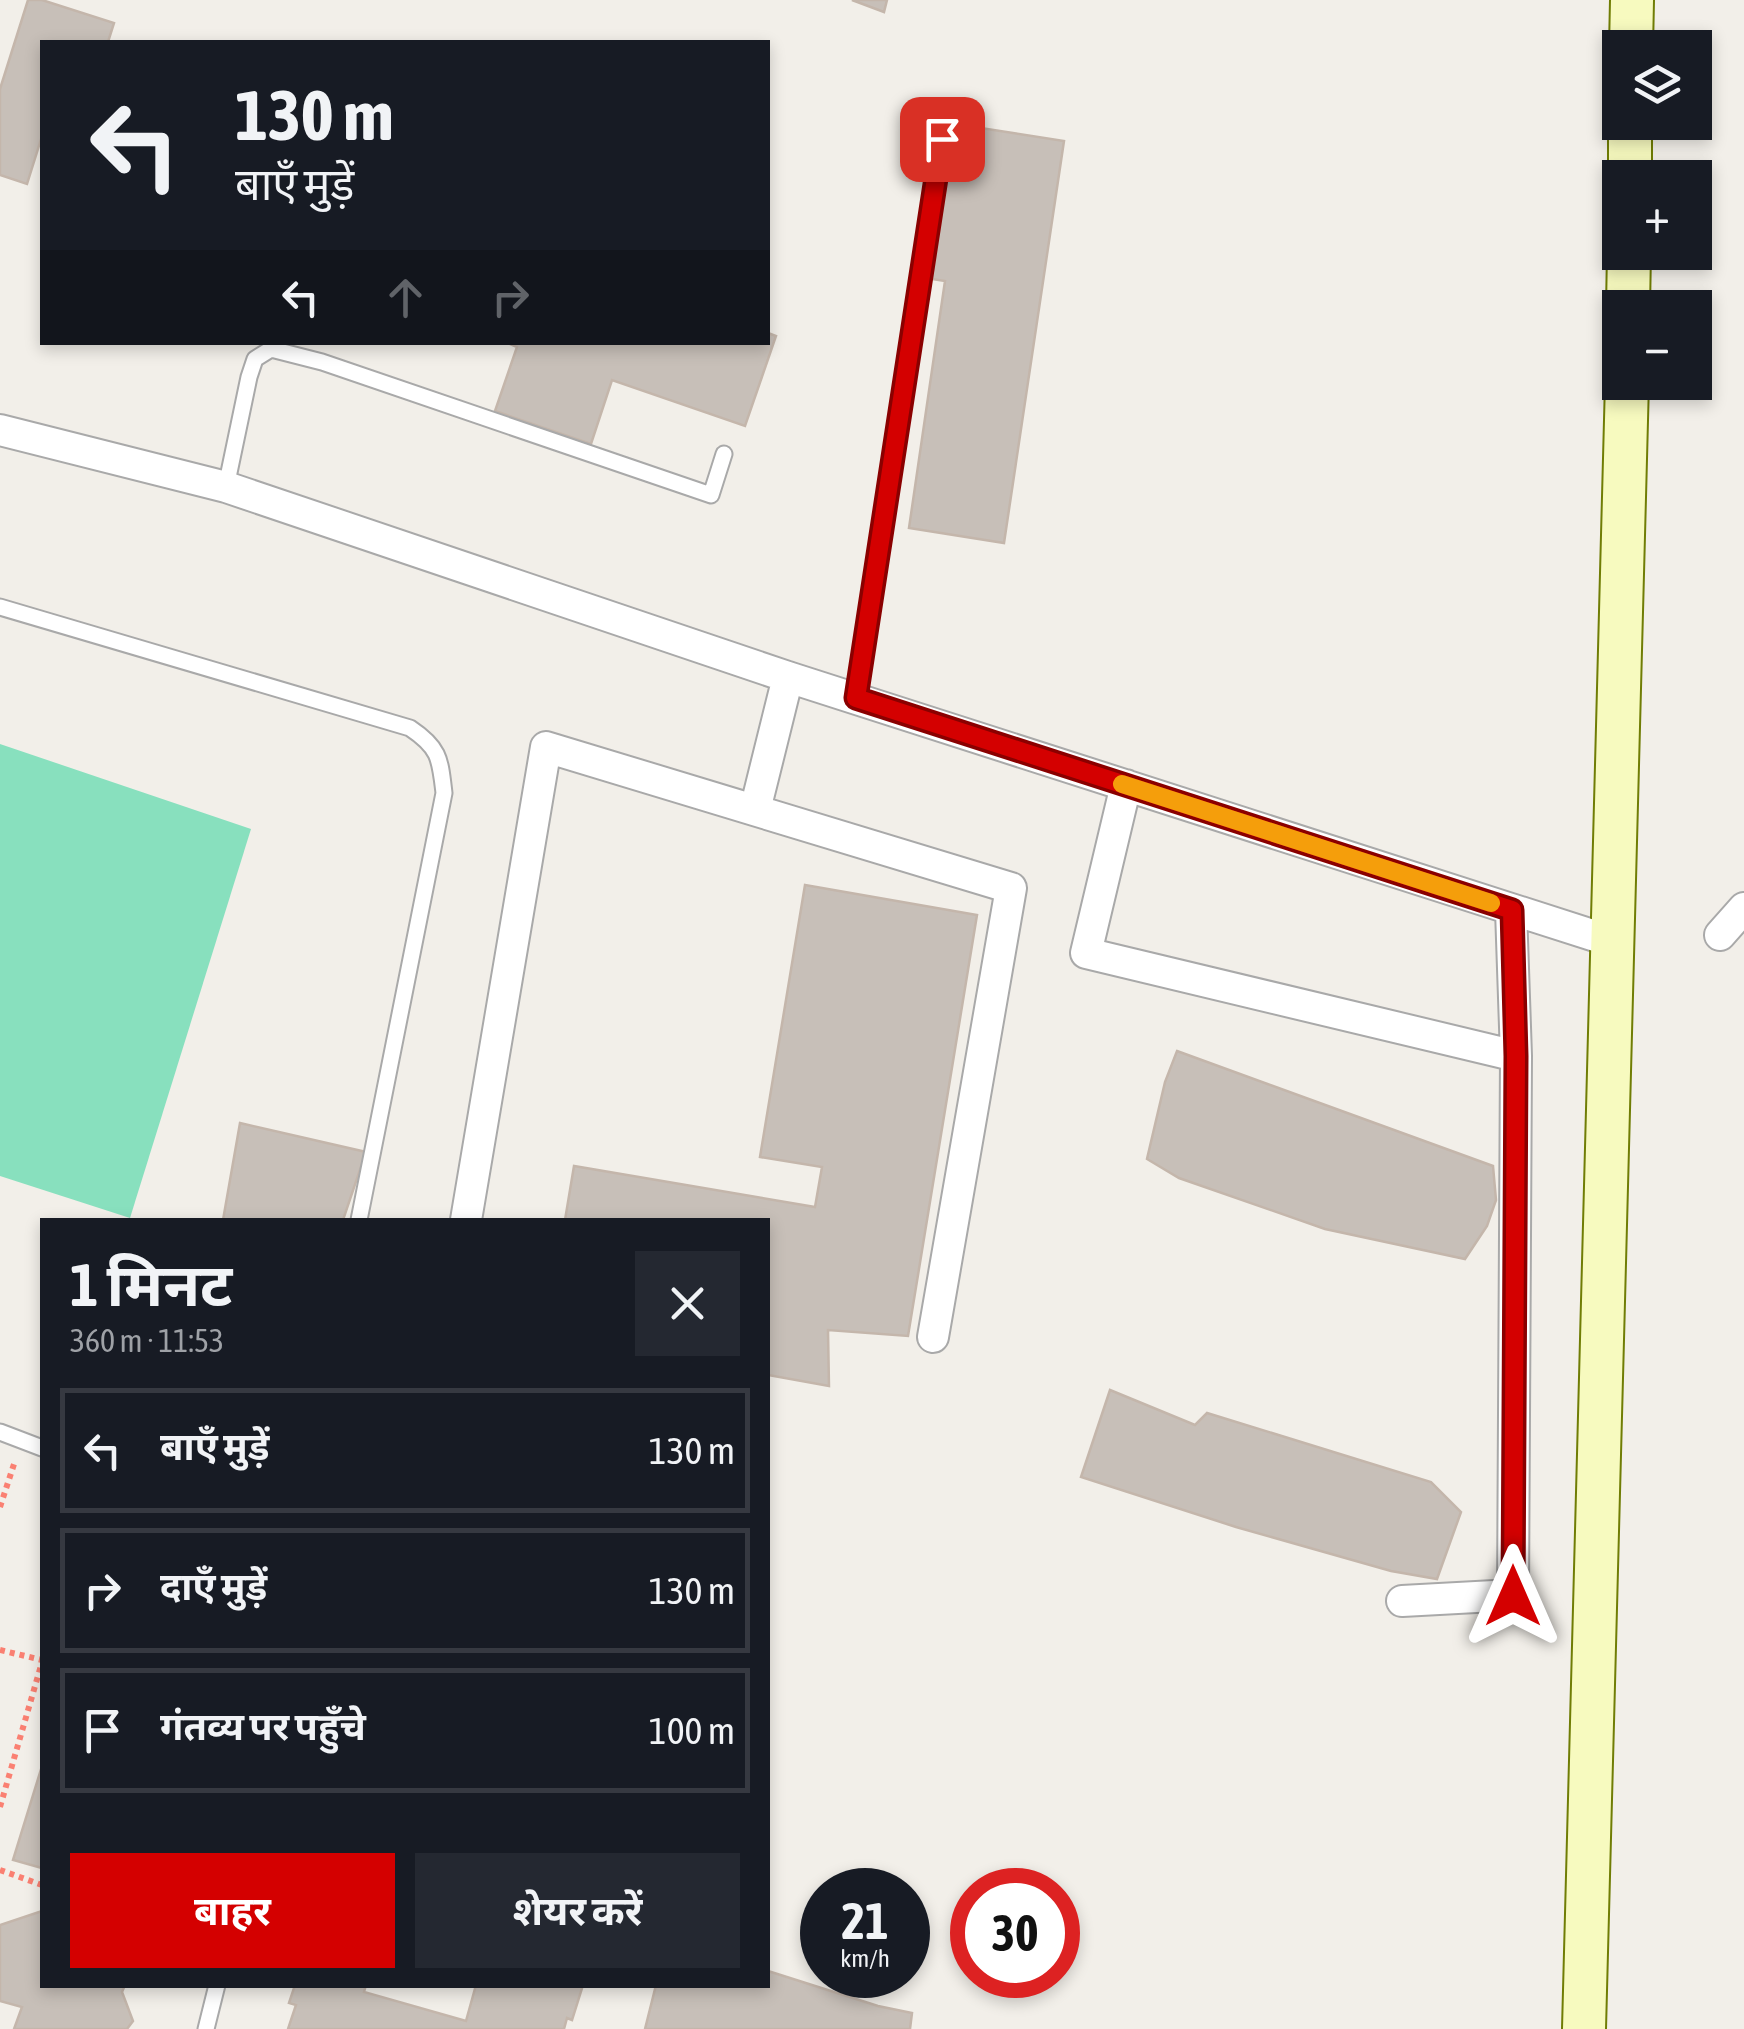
<!DOCTYPE html>
<html lang="hi">
<head>
<meta charset="utf-8">
<style>
  :root { --surface:#171b24; --page:#242831; --text:#f1f3f6; --muted:#9ea1a6; --line:#363941; --accent:#d40000 }
  body { margin:0; font-family:"Asap Condensed","Noto Sans Devanagari",sans-serif; background:var(--page); color:var(--text); height:100vh; display:flex; flex-direction:column; font-size:38px; white-space:nowrap }
  * { box-sizing:border-box; margin:0 }
  p { font-size:32px; color:var(--muted) }
  .icon { flex:none; width:55px; height:55px; fill:none; stroke:currentColor; stroke-width:2; stroke-linecap:round; stroke-linejoin:round }
  .map { position:relative; flex:1; overflow:hidden }
  .sheet { position:absolute; left:40px; top:1218px; width:730px; height:770px; display:flex; flex-direction:column; background:var(--surface); border-radius:0px; box-shadow:0 5px 15px #0003 }
  .sheet>* { flex:none }
  .top-card { position:absolute; left:40px; top:40px; width:730px; height:305px; border-radius:0px; box-shadow:0 5px 15px #0003; background:#171b24; color:var(--text); overflow:hidden }
  .controls { position:absolute; left:1602px; top:30px; display:grid; gap:20px }
  .controls a { display:grid; place-items:center; width:110px; height:110px; border-radius:0px; background:var(--surface); box-shadow:0 5px 15px #0003; font-size:50px }
  .speed { position:absolute; left:800px; top:1868px; display:flex; gap:20px; font-size:50px; font-weight:700; text-align:center }
  .speed>* { display:grid; place-content:center; width:130px; height:130px; border-radius:50%; background:var(--surface); box-shadow:0 5px 15px #0003; line-height:1 }
  .speed small { font-size:25px; font-weight:400 }
  .speed .limit { border:15px solid #d22; background:#fff; color:#111 }
  .pin { position:absolute; display:grid; place-items:center; width:85px; height:85px; color:#fff; margin:-42px; border-radius:20px; box-shadow:0 5px 15px #0006 }
  .me { position:absolute; width:110px; margin:-55px; rotate:0deg; stroke-linejoin:round; filter:drop-shadow(0 0 8px #0008) }
  .turn { display:flex; align-items:center; gap:35px; height:210px; padding:0 30px; font-size:45px }
  .turn .icon { width:130px; height:130px; stroke-width:2.5 }
  .turn b { display:block; font-size:70px; line-height:85px }
  .lanes { display:flex; align-items:center; height:95px; padding:0 30px; background:#0003; justify-content:center; gap:50px; direction:ltr }
  .lanes .off { opacity:.35 }
  .round { display:grid; place-items:center; flex:none; width:105px; height:105px; border-radius:0px; background:var(--page) }
  .summary { display:flex; align-items:center; justify-content:space-between; height:170px; padding:0 30px }
  h1 { font-size:60px; font-weight:700; line-height:75px }
  .action { display:flex; gap:20px; margin-top:auto; padding:20px 30px }
  .action a { flex:1; height:115px; border-radius:0px; background:var(--accent); color:#fff; font-size:40px; font-weight:700; line-height:115px; text-align:center }
  .action a+a { background:var(--page); color:var(--text) }
  ul { padding:0; list-style:none }
  li { display:flex; align-items:center; gap:30px; height:125px; margin:0 20px 15px; padding:0 10px; border:5px solid var(--line); border-radius:0px }
  li div { flex:1 }
  li b { display:block; font-size:38px }
  li em { font-style:normal }
  .map>svg:first-child { display:block }
</style>
</head>
<body>
<div class="map">
<svg width="1744" height="2029" viewBox="0 0 1744 2029">
  <rect width="100%" height="100%" fill="#f2efe9"/>
  <path fill="#88e0be" d="M0 744 251 829 130 1218 0 1176Z"/>
  <path fill="#c7bfb8" stroke="#c4b6ab" stroke-width="2.5" d="M28 0H42L114 23 108 42H42V136L27 184 0 175V89Z
    M852 0H887L884 12Z
    M955 124 1064 141 1004 543 909 528 945 281 932 279Z
    M768 333 776 336 745 426 612 380 591 444 495 411 517 347 505 342H768Z
    M805 885 977 915 908 1336 828 1330 829 1386 768 1375V1220H565L574 1166 815 1207 822 1167 760 1157Z
    M1177 1051 1493 1166 1496 1200 1487 1226 1465 1259 1325 1229 1179 1178 1147 1159 1165 1082Z
    M240 1123 366 1152 343 1220H223Z
    M1110 1390 1195 1425 1207 1413 1431 1482 1461 1512 1437 1579 1391 1571 1236 1527 1081 1477Z
    M42 1766V1868L13 1860Z
    M42 1911V1985H125L122 1992 133 2021 127 2029H14L22 2007 0 2001V1925Z
    M768 1971 878 2006 912 2013 910 2029H645L656 1985H768Z
    M295 1985H366L364 1992 466 2021 476 1985H583L572 2020 567 2018 564 2029H288L296 2005 289 2003Z"/>
  <g fill="none" stroke-linecap="round" stroke-linejoin="round">
    <g stroke="#a9a9a9" stroke-width="19">
      <path id="lane" d="M226 487 249 377 255 359 271 349 322 362 711 495 724 454
        M0 607 410 728C440 748 440 759 444 793L359 1220
        M856 698 941 139
        M0 1432 42 1448
        M206 2029 217 1985"/>
    </g>
    <g stroke="#a9a9a9" stroke-width="34">
      <path id="street" d="M0 430 226 487 788 677 1614 942
        M1126 785 1086 953 1516 1056
        M755 810 788 677
        M1720 935 1744 908
        M466 1220 546 747 1011 888 933 1337
        M1402 1601 1513 1595 1516 1056 1511 910"/>
    </g>
    <g stroke="#707d05" stroke-width="46">
      <path id="secondary" d="M1631 48 1632 0
        M1630 178V122
        M1628 308 1629 252
        M1584 2029 1627 382"/>
    </g>
    <path stroke="#fa8072" stroke-width="6" stroke-dasharray="5 5" stroke-linecap="butt" d="M0 1507 15 1461
      M0 1650 42 1660
      M0 1807 42 1662
      M0 1870 42 1885"/>
    <use href="#lane" stroke="#fff" stroke-width="15"/>
    <use href="#street" stroke="#fff" stroke-width="30"/>
    <use href="#secondary" stroke="#f7fabf" stroke-width="42"/>
  </g>
  <g fill="none" stroke-linecap="round" stroke-linejoin="round">
    <g stroke="#8a0000" stroke-width="25">
      <path id="route" d="M942 139 856 698 1512 910 1516 1056 1513 1596"/>
    </g>
    <use href="#route" stroke="#d40000" stroke-width="18"/>
    <path stroke="#f59e0b" stroke-width="18" d="M1122 784 1491 903"/>
  </g>
</svg>
<div class="controls">
<a><svg class="icon" aria-label="layers" viewBox="0 0 24 24"><path d="M12 4l9 5-9 5-9-5zM3 14l9 5 9-5"/></svg></a>
<a>+</a>
<a>−</a>
</div>
<div class="speed"><div>21<small>km/h</small></div><div class="limit">30</div></div>
<div class="pin" style="left:942px;top:139px;background:#d93025"><svg class="icon" aria-label="arrive" viewBox="0 0 24 24"><path d="M6 21V4h12l-3 4 3 4H6"/></svg></div>
<svg class="me" style="left:1513px;top:1596px" viewBox="-20 -20 40 40"><path d="M0-17L14 15 0 8-14 15z" fill="#d40000" stroke="#fff" stroke-width="4"/></svg>
<div class="top-card">
<div class="turn"><svg class="icon" aria-label="left" viewBox="0 0 24 24"><path d="M17 20v-9H6M10 6l-5 5 5 5"/></svg><div><b>130 m</b>बाएँ मुड़ें</div></div>
<div class="lanes"><svg class="icon" aria-label="left" viewBox="0 0 24 24"><path d="M17 20v-9H6M10 6l-5 5 5 5"/></svg><svg class="icon off" aria-label="ahead" viewBox="0 0 24 24"><path d="M12 20V5M6 11l6-6 6 6"/></svg><svg class="icon off" aria-label="right" viewBox="0 0 24 24"><path d="M7 20v-9h11M14 6l5 5-5 5"/></svg></div>
</div>
<section class="sheet">
<div class="summary"><div><h1>1 मिनट</h1><p>360 m · 11:53</p></div><a class="round"><svg class="icon" aria-label="close" viewBox="0 0 24 24"><path d="M6 6l12 12M18 6L6 18"/></svg></a></div>
<ul>
<li><svg class="icon" aria-label="left" viewBox="0 0 24 24"><path d="M17 20v-9H6M10 6l-5 5 5 5"/></svg><div><b>बाएँ मुड़ें</b></div><em>130 m</em></li>
<li><svg class="icon" aria-label="right" viewBox="0 0 24 24"><path d="M7 20v-9h11M14 6l5 5-5 5"/></svg><div><b>दाएँ मुड़ें</b></div><em>130 m</em></li>
<li><svg class="icon" aria-label="arrive" viewBox="0 0 24 24"><path d="M6 21V4h12l-3 4 3 4H6"/></svg><div><b>गंतव्य पर पहुँचे</b></div><em>100 m</em></li>
</ul>
<div class="action"><a>बाहर</a><a>शेयर करें</a></div>
</section>
</div>
</body>
</html>
